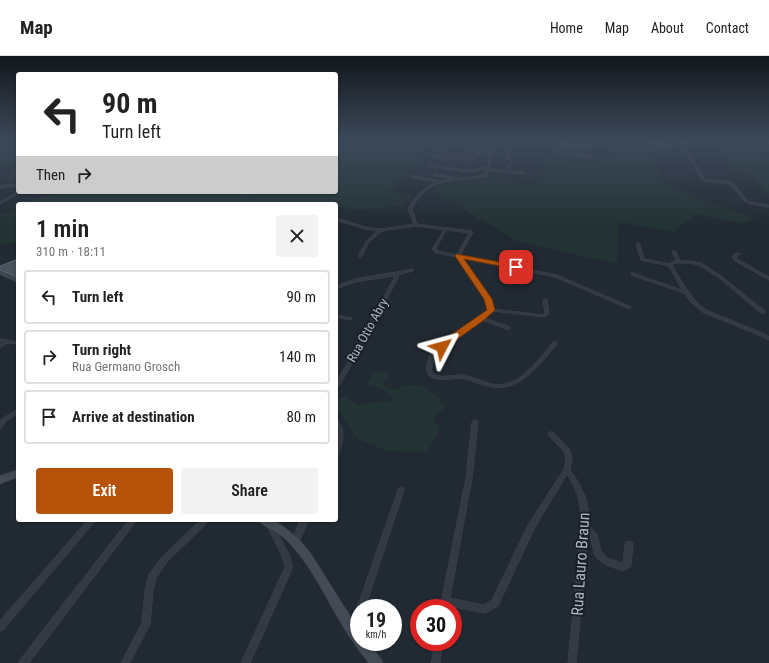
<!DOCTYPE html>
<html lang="en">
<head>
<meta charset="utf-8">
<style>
  :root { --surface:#fff; --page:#f2f2f2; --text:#222; --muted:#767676; --line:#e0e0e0; --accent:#b45309 }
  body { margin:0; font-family:"Roboto Condensed",sans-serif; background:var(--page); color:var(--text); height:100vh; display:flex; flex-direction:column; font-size:15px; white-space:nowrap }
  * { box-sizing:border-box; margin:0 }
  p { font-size:13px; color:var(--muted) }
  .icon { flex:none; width:22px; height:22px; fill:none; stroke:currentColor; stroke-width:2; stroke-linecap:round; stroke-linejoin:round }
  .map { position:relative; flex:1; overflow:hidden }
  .panel { position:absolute; left:16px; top:146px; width:322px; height:320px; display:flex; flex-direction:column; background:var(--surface); border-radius:4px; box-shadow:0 1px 3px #0004 }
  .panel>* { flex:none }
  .guide { position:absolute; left:16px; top:16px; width:322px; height:122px; border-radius:4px; box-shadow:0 1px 3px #0004; background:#fff; color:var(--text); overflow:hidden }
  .speed { position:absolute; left:350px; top:543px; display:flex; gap:8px; font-size:20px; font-weight:700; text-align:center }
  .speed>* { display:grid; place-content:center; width:52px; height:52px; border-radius:50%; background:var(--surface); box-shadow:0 1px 3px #0004; line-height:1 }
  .speed small { font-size:10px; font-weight:400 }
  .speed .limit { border:6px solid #d22; background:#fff; color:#111 }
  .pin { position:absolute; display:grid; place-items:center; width:34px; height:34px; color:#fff; margin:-17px; border-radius:8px; box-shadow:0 2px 6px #0006 }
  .me { position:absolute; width:44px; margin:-22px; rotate:51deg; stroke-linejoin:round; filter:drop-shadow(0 0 3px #0008) }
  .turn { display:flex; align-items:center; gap:14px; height:84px; padding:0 20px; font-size:18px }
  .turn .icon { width:52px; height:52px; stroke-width:2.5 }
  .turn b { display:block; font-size:28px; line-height:34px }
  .then { display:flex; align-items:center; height:38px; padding:0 20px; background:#0003; gap:8px; font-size:15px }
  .round { display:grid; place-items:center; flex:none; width:42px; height:42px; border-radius:4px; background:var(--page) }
  .overview { display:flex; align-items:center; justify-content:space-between; height:68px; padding:0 20px }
  h1 { font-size:24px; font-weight:600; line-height:30px }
  .action { display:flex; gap:8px; margin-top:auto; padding:8px 20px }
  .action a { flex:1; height:46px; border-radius:4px; background:var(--accent); color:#fff; font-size:16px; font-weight:600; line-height:46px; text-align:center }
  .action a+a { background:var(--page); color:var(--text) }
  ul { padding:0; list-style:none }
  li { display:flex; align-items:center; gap:12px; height:54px; margin:0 8px 6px; padding:0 12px; border:2px solid var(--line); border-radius:4px }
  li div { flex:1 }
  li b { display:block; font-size:15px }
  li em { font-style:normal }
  header { display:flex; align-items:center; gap:24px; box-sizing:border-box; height:56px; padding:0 20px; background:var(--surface); border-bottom:1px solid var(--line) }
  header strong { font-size:19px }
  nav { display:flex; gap:22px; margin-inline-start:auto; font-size:14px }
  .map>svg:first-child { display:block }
</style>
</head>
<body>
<header>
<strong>Map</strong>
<nav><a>Home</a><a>Map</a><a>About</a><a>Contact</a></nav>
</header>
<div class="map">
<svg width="769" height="607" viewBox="0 0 769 607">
  <rect width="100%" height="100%" fill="#212932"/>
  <path fill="#233233" d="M0 86H18V127L7 125 12 116 8 109 0 110Z
    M336 86H432L429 89 419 95 423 104 390 135 412 140 404 150 361 154 336 150V148L306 147 18 148V186L0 189V159L17 153 9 152 18 146 34 144 55 136H336Z
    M620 86 649 87 665 129 755 163 741 167 697 158 673 176 619 166 617 208 517 185 432 135 443 128 489 123 533 129 544 118 542 98 585 110 604 102Z
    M714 86H769V139L763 137V130L752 121 729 110 726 102Z
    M375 315 386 316 388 320 382 328 387 331 397 334C400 332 405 329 409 329 424 328 439 338 445 352L439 356 434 364 440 373 427 396 387 395 357 383 336 351 337 342 346 341 358 349C370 344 382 349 393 343L384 334 366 328Z"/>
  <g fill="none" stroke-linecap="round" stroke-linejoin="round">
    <g stroke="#3d444d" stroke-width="1">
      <path id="minor" d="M486 86H488L490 90 491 91 490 92 491 102 490 113 505 115 511 107V104L506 101V93L507 92 508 93V101L513 104V107L507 115 524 116H525V118L489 115 487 120C479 123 471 123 462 124 438 125 423 131 412 153L417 168 446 172 447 171 449 172 472 175 473 176 460 200 557 219 631 251V252H627L555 221 461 202 490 243 493 253 543 259 545 258 543 244 545 243 547 244 549 258 544 261 492 255 485 262 510 271V273H506L482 264C467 276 435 288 432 310 431 313 432 316 434 318 441 323 456 318 464 319 479 322 493 333 509 327 527 320 541 301 553 286H557V288C544 303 531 322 512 329 495 336 481 327 465 323 461 322 457 322 452 323 446 323 434 325 429 319 425 314 427 307 429 301 437 285 461 275 474 265 480 262 484 258 489 254L486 243 457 201 436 197 432 193 444 174 416 170 382 175 369 186 362 200 360 201 358 200 367 184 378 175 365 173 336 164V162L366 171 381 173 414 168 408 153C415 140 424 130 438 126L412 121H411V119L440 125 452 123 434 119V117L454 121V123L476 121 485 118 487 113 468 116 429 110 430 109 468 114 488 111 489 102 488 93 478 98 471 105 430 101 431 99 443 100 435 91H437L446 101 470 103 472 101 467 99 465 92H467L469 98 473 100 476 96 488 91ZM447 174 469 177 457 199 438 195 436 193Z
        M560 86H562V88L589 91 588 92 562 90 561 96 596 101 595 102 559 98Z
        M649 86H651L664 89 666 92H664L662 89Z
        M680 86H682L705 123 732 126 747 144 751 146 769 149V151L750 148 745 146 730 128 703 125Z
        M18 128V130L0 132V130Z
        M18 136H21L0 148V146Z
        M637 187 640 188 644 202 645 203 669 208 674 205H677L672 196 674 195 676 196 680 205H689L701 207 720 219 765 255V257H761L718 221 699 209 689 207H676L672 209C682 226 690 242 706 254L765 278 769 281V284L761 280 702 256 691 246 684 237 631 219V217H633L682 234 669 210 641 204 636 188Z
        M737 197 740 198 736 201 737 203 769 221V224L735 205 732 201Z
        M412 213H413V215L397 219 399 220 362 290 339 330 336 332V326L358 290 395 220H393L355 226 336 233V230C360 219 387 219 412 213Z
        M336 259 352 262V263L350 264 336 261Z
        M0 283 18 286V288L8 287 0 291V288L3 286 0 285Z
        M18 353V358L6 365 2 371 0 372V365L2 363Z
        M336 363 338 364C345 376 344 386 338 399H336V390L338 381 336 372Z
        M475 364 477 365 478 366 472 422 450 542 484 549 492 544 528 469 564 413 566 402 564 395 549 380 548 378 549 376H553L570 394 572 402 570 413 578 426 585 440 588 452 589 469 597 479 601 495 607 502 623 507 625 488 626 486 629 485 632 486 633 488 631 509 630 511 623 515C613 511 598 508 594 497 592 490 592 484 588 479L576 607H568L581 470C581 448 579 438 567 418L534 473 498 550 485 557 449 550 448 552H440L466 422 472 366 473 365Z
        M401 431 403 432 404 434 365 552H359V571L357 576 354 577 351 576 350 573 356 555 358 554 357 552 398 434 399 432Z
        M88 464H96L3 574 0 575V565Z
        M129 464H137L29 607H19L20 604Z
        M201 464H210L208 466 168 505 156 522 153 534 150 568 130 607H121L142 567 145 534 149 518 162 501Z
        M301 464H309L298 488 295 489 292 488 291 486Z
        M270 465 273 466C279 481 289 495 293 511L250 607H241L285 511 282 500 266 468 267 466Z
        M435 586H443L440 607H432Z"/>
    </g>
    <g stroke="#3d444d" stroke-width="1">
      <path id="secondary" d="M18 414V421L0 428V420Z
        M259 464H273L284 471 299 483 311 498 359 574V586H368L381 603 383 607H369C360 596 352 585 344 572 327 545 314 514 292 490 288 485 282 480 276 476 271 473 262 470 259 464Z"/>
    </g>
    <use href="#minor" fill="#343a43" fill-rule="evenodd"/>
    <use href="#secondary" fill="#424a55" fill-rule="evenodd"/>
  </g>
  <path fill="#3c4550" d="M18 203V227L0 219V210Z"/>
  <path fill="#2c353f" d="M242 136H249L250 139 243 140Z"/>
  <path fill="#48515c" stroke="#58616c" d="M18 203V220L17 221 0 214V210Z"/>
  <linearGradient id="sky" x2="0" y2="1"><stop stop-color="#12171c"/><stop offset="0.5" stop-color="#3d495a"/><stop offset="1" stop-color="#3d495a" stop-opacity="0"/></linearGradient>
  <rect width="769" height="171" fill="url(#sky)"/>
  <path fill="#b45309" stroke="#753606" d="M456 198 516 209 519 211 516 213 464 203 492 243 495 254 484 264 442 294 437 291 448 281 487 254 484 243 455 200Z"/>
  <g text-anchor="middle" stroke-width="4" stroke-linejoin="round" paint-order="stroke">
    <g font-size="13" fill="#aeb5c0" stroke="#1a2027">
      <text transform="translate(367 274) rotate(-61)" y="5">Rua Otto Abry</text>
    </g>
    <g font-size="16" fill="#aeb5c0" stroke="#1a2027">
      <text transform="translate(580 508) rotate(-86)" y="6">Rua Lauro Braun</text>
    </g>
  </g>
</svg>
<div class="speed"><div>19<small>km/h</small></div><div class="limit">30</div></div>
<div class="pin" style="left:516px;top:211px;background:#d93025"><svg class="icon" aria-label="arrive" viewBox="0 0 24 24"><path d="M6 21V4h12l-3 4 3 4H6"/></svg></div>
<svg class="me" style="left:442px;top:291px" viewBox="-20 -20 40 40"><path d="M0-17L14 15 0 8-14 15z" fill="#b45309" stroke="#fff" stroke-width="4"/></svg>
<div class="guide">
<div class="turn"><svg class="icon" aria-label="left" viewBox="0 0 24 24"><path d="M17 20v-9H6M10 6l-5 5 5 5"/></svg><div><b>90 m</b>Turn left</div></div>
<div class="then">Then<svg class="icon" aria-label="right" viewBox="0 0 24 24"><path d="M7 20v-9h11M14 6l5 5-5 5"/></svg></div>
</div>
<section class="panel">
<div class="overview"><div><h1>1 min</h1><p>310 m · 18:11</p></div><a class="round"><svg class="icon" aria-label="close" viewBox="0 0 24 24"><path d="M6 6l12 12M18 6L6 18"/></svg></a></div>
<ul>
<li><svg class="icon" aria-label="left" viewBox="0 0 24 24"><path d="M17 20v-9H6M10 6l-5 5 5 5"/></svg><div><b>Turn left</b></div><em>90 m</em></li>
<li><svg class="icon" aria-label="right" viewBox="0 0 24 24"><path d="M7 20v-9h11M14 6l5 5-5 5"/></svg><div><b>Turn right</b><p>Rua Germano Grosch</p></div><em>140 m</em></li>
<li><svg class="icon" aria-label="arrive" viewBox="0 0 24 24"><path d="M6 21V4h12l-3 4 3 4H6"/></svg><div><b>Arrive at destination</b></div><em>80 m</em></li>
</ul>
<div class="action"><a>Exit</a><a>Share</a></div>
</section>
</div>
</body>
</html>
